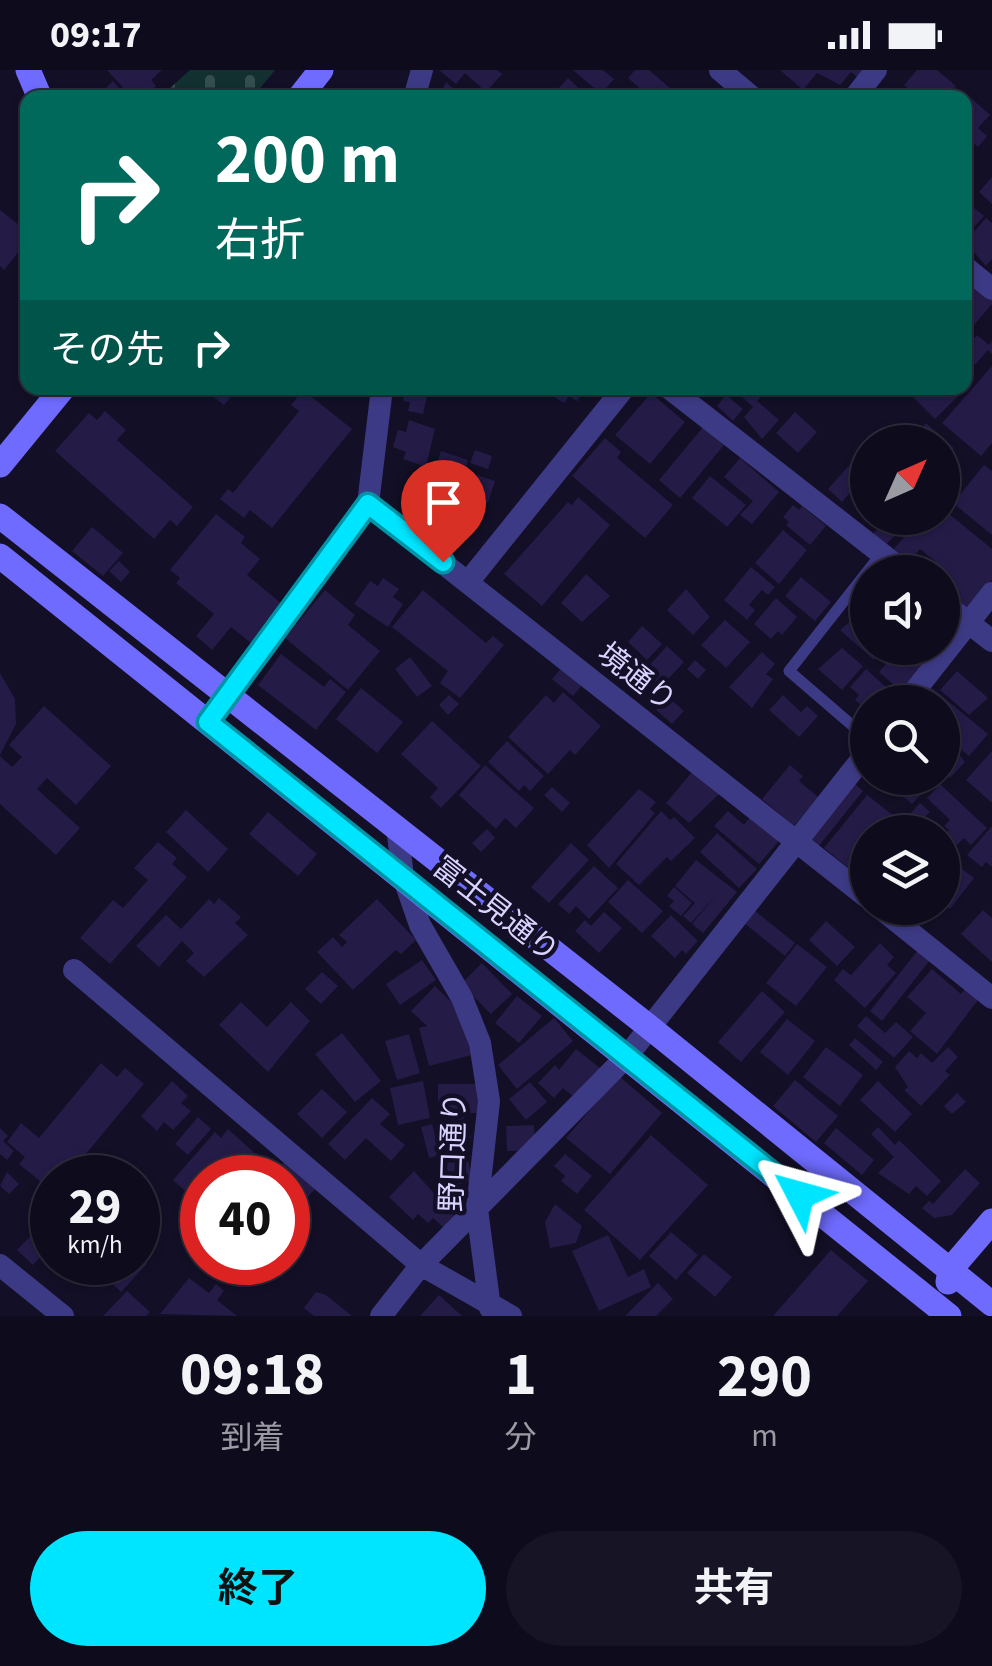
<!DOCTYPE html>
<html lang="ja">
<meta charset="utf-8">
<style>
body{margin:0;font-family:"Source Sans 3","Noto Sans JP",sans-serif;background:#171425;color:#f1f3f6;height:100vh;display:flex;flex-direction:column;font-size:38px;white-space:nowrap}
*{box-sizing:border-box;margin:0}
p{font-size:32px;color:#9b9ba3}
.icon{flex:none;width:55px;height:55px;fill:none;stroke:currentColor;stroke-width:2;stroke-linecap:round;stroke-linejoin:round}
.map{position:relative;height:1246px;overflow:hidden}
.drawer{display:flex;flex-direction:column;background:#0e0b1c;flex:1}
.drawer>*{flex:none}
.hud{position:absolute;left:20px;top:20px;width:952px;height:305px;border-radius:20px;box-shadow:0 2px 8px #0004,0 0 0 2px #2e2b3b;background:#00695c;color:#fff;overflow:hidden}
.needle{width:65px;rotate:45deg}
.controls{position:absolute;left:850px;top:355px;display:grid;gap:20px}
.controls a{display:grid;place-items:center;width:110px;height:110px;border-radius:50%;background:#0e0b1c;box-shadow:0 2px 8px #0004,0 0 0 2px #2e2b3b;font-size:50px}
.speed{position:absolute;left:30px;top:1085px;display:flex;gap:20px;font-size:50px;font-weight:700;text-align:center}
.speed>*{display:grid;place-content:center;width:130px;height:130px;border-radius:50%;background:#0e0b1c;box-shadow:0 2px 8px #0004,0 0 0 2px #2e2b3b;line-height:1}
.speed small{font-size:25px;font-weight:400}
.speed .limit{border:15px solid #d22;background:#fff;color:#111}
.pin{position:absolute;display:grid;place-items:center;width:85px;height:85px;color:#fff;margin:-102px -42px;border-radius:50% 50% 50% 0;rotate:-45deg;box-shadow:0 0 10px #0007}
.pin .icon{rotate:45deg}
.me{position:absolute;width:110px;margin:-55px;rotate:309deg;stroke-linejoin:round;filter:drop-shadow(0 0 8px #0008)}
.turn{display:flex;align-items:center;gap:35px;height:210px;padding:0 30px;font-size:45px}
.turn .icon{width:130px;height:130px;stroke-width:2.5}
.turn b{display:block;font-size:70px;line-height:85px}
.then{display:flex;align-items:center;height:95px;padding:0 30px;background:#0003;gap:20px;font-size:38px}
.eta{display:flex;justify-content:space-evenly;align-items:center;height:170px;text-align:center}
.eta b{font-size:60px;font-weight:700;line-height:70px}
.cta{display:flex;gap:20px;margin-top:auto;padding:20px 30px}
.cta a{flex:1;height:115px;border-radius:60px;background:#00e5ff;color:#111;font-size:40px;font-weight:700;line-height:115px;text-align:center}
.cta a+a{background:#171425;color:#f1f3f6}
.status{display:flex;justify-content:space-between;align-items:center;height:70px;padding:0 50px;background:#0e0b1c;direction:ltr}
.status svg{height:28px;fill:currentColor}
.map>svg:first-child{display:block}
.cemetery{fill:url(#cemetery-stones)}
.building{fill:#241b47}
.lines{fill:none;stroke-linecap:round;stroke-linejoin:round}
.lane{stroke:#3d3a85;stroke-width:11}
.street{stroke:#3d3a85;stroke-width:22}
.secondary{stroke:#6f6bff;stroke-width:25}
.route-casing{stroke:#0095a6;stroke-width:25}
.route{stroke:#00e5ff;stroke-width:18}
.labels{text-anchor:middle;stroke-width:9;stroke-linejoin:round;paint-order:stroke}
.street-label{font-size:30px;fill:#d9d4ff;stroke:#130f26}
</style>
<div class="status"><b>09:17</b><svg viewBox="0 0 49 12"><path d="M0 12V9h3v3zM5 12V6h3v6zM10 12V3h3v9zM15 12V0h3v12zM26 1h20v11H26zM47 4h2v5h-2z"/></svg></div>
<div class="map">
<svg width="992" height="1246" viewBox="0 0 992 1246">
<defs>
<pattern id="cemetery-stones" width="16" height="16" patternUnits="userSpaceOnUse" patternTransform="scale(2.5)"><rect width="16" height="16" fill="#12302f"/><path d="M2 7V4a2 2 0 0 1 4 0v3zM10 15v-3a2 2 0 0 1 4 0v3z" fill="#344d4e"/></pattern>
</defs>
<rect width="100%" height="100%" fill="#130f26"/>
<path class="cemetery" d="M 190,0 L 275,0 L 253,27 L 160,27 Z"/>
<path class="building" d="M 107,0 L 162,0 L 151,10 L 156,16 L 143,28 L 132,28 Z
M 439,0 L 497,0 L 502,4 L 486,22 L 465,3 L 456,14 Z
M 573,0 L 603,0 L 614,9 L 601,24 Z
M 635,0 L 649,0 L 670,18 L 662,28 L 651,28 L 628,8 Z
M 780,0 L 868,0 L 860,9 L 851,2 L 840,15 L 817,3 L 803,20 Z
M 917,0 L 937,0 L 956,16 L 946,28 L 919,28 L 904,15 Z
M 568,8 L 589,28 L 558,28 L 554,23 Z
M 113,11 L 128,28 L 96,28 Z
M 446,12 L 464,28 L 438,28 Z
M 963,21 L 990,45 L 978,58 L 987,66 L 978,77 L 965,66 L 965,28 L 958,28 Z
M 992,107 L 992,134 L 979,122 Z
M 968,133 L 984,146 L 965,167 L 965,136 Z
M 0,140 L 28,162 L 28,170 L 4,200 L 0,196 Z
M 986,148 L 992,153 L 992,189 L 986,196 L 965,172 Z
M 975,214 L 992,229 L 992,234 L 974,255 L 965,247 L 965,225 Z
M 977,265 L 989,275 L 992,271 L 992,284 L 988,280 L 975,295 L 965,286 L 965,279 Z
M 992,296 L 992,373 L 981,386 L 942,353 Z
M 202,318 L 238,318 L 224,335 Z
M 406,318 L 428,321 L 423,344 L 408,341 L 410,332 L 403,331 Z
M 540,318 L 586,318 L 577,331 L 569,326 L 564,333 Z
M 748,318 L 769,318 L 757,331 L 779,350 L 762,369 L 744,347 L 753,337 L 741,326 Z
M 904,318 L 956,318 L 961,323 L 935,349 Z
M 303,320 L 352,359 L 272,458 L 250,440 L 244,448 L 220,429 L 228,419 L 233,423 L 299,341 L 291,335 Z
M 651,323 L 685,352 L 650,394 L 615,365 Z
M 726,325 L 743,339 L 733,351 L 717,336 Z
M 105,341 L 126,360 L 117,370 L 193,437 L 177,456 L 170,450 L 154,469 L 55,381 L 89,343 L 97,350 Z
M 795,342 L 817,362 L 798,383 L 776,363 Z
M 409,350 L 435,359 L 426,397 L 403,389 L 406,382 L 393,377 L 398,360 L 406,362 Z
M 926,353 L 954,378 L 942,391 L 942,372 L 910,372 Z
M 703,357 L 724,375 L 680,428 L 659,410 Z
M 605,368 L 621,382 L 617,388 L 673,435 L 645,468 L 572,406 Z
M 475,380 L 492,386 L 488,399 L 470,393 Z
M 441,381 L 468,390 L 465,401 L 495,411 L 488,433 L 430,414 Z
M 740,388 L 779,422 L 752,454 L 740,445 L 753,431 L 724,407 Z
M 853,391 L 867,403 L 842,432 L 828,419 Z
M 984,395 L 992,401 L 992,465 L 953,433 Z
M 710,406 L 746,435 L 727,457 L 692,428 Z
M 868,413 L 868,440 L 854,428 Z
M 578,427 L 610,455 L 542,536 L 504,504 L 568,432 L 572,435 Z
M 793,435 L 799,440 L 802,436 L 826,456 L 810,475 L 786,455 L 789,452 L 783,447 Z
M 948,443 L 992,479 L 992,510 L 967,539 L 942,519 L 942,502 L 936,502 L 941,496 L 920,479 L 909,492 L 894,479 L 920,448 L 941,451 Z
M 216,444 L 245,467 L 241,473 L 260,489 L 247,505 L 282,534 L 251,573 L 231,557 L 212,580 L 196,566 L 214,544 L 176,513 L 180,508 L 170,500 Z
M 887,448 L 914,448 L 885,475 L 873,464 Z
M 92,457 L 123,483 L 103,506 L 72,481 Z
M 783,460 L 807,480 L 779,514 L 755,493 Z
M 119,491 L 130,502 L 121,512 L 109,501 Z
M 751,497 L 775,517 L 768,525 L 762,520 L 749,535 L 755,540 L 747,550 L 724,530 Z
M 586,504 L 610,526 L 582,552 L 561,533 Z
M 801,507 L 831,532 L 815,551 L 785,526 Z
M 383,508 L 399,519 L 393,527 L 403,534 L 388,557 L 354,534 L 370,511 L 378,516 Z
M 686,519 L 710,547 L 693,565 L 667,540 Z
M 325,520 L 355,545 L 348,555 L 380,581 L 348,620 L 285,568 Z
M 423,520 L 486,573 L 493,566 L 504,575 L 460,628 L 440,613 L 448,601 L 392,557 Z
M 776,528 L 797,547 L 782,565 L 778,561 L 771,569 L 754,554 Z
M 864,539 L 868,578 L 885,578 L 874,590 L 840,560 Z
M 725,550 L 750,572 L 726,598 L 701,575 Z
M 642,556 L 662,574 L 647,590 L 628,572 Z
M 667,576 L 684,592 L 654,624 L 637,609 Z
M 842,578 L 863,596 L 842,620 L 818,599 Z
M 900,578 L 905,583 L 910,578 L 930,595 L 904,624 L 879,602 Z
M 762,582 L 775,594 L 766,604 L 773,609 L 752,638 L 729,617 Z
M 281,584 L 324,617 L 330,609 L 346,622 L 316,660 L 258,615 Z
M 410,587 L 432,616 L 417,627 L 395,599 Z
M 695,590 L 706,600 L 698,609 L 687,599 Z
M 562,597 L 583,614 L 573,626 L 552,609 Z
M 866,599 L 899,629 L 896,632 L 868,632 L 868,641 L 855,630 L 859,625 L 850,617 Z
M 957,601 L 988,628 L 969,645 L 940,620 Z
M 0,603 L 15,629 L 16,654 L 0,685 Z
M 361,618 L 403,652 L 377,683 L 336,649 Z
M 932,618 L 988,664 L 969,686 L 942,664 L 942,632 L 920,632 Z
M 563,622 L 601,656 L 575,685 L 570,680 L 548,704 L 508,667 L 546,625 L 554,633 Z
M 449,625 L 459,634 L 448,645 L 439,635 Z
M 783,625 L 801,642 L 807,636 L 818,646 L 799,667 L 769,640 Z
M 668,627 L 684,641 L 672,654 L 656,640 Z
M 44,636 L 111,696 L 76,735 L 47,708 L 37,719 L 80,758 L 56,785 L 0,734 L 0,686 L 12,697 L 22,687 L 9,675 Z
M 432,651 L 481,696 L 441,738 L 430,727 L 438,718 L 401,684 Z
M 507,671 L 544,706 L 530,721 L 524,715 L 519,721 L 488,692 Z
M 950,672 L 965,692 L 950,708 L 942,700 L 942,673 Z
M 992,681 L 992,733 L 966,710 Z
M 485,695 L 534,738 L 516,758 L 505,748 L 496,759 L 459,725 Z
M 790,695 L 803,706 L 799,711 L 818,727 L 794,756 L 762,729 Z
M 692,702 L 719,724 L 689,753 L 666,733 Z
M 890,708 L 925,708 L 931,713 L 912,734 L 886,711 Z
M 854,713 L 863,721 L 818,777 L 808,768 Z
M 940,714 L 987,758 L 971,775 L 964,768 L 957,775 L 945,763 L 949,760 L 944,756 L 950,750 L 927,728 Z
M 552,717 L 570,733 L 562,742 L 544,725 Z
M 639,719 L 656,732 L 650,739 L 655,743 L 609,798 L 587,775 Z
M 867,725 L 899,750 L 889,762 L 868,762 L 868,780 L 851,800 L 824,778 Z
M 920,733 L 930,742 L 919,752 L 910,744 Z
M 186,740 L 228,779 L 208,802 L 166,762 Z
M 661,741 L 670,750 L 674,747 L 695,768 L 671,791 L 667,787 L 639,815 L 616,794 Z
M 728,741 L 744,755 L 750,747 L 779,771 L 759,794 L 714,756 Z
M 268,742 L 317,784 L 298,806 L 249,764 Z
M 908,749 L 920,760 L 917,762 L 895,762 Z
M 992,756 L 992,797 L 986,792 L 982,797 L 967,785 Z
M 487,759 L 495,768 L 481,782 L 472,773 Z
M 717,763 L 757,799 L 739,818 L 700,782 Z
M 158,772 L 177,788 L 172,794 L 187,807 L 110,894 L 80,868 L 113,830 L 123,838 L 148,810 L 134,798 Z
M 571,773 L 589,790 L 549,833 L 531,817 Z
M 942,784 L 974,808 L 950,839 L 942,833 Z
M 696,790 L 737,822 L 703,863 L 692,854 L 716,825 L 691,853 L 683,846 L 695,833 L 675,816 Z
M 594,796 L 618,818 L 589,849 L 576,836 L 569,844 L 558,834 Z
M 628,810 L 663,841 L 642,863 L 608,832 Z
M 674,817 L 692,833 L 681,846 L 669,836 L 674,831 L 667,826 Z
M 219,828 L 241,847 L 235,853 L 248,865 L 204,907 L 186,891 L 194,883 L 182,871 L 159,897 L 136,876 L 166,845 L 181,859 L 209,829 L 214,834 Z
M 377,829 L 416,870 L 401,884 L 396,880 L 353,920 L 317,882 L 333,867 L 342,877 L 347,872 L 339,865 Z
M 754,840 L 795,873 L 785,886 L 744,853 Z
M 983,840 L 992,848 L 992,892 L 961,864 Z
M 604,842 L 622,858 L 599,883 L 575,861 L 585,850 L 591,856 Z
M 671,845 L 698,871 L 686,884 L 682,880 L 675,888 L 651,866 Z
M 826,851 L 855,877 L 837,896 L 809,870 Z
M 880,873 L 894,887 L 887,895 L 896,903 L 865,938 L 834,910 L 843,899 L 851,905 Z
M 797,874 L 827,897 L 796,936 L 766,913 Z
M 918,880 L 930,890 L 882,951 L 870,941 Z
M 422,890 L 436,910 L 400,935 L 386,914 Z
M 482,893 L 512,924 L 491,944 L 461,914 Z
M 932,899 L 961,924 L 965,919 L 978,930 L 937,984 L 910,961 L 926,943 L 907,927 Z
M 322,902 L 338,916 L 321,934 L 305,919 Z
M 435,916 L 469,949 L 476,984 L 429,996 L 419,958 L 427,956 L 411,941 Z
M 762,921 L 785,942 L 741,992 L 718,972 Z
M 517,926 L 542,946 L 519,973 L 495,953 Z
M 241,932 L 267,957 L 291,932 L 310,951 L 268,1002 L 219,955 Z
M 866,946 L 885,963 L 896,952 L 913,967 L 894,988 L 857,956 Z
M 554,948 L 573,971 L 517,1019 L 498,995 Z
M 787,949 L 815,971 L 788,1005 L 760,982 Z
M 342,963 L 381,1011 L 355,1032 L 315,984 Z
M 409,964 L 420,1003 L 397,1010 L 385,971 Z
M 855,968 L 883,992 L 876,1000 L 849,975 Z
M 826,977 L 863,1005 L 840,1036 L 803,1007 Z
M 948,977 L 958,987 L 945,1001 L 950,1005 L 921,1036 L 904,1020 L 908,1017 L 895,997 L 909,981 L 917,988 L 921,983 L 932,993 Z
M 576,979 L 605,1002 L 580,1032 L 563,1018 L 554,1028 L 538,1013 L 555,995 L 559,1000 Z
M 101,993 L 117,1007 L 125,998 L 144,1014 L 75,1097 L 81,1102 L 76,1108 L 52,1108 L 52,1121 L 19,1094 L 25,1087 L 7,1072 L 21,1053 L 39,1068 Z
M 619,1006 L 662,1043 L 610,1104 L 566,1068 Z
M 795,1010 L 838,1046 L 816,1072 L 773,1036 Z
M 172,1011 L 188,1026 L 181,1033 L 191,1041 L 173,1060 L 164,1052 L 157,1061 L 141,1046 Z
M 423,1011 L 430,1048 L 398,1055 L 390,1018 Z
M 878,1011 L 912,1044 L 895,1062 L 860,1030 Z
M 530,1012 L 547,1032 L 526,1050 L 509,1029 Z
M 438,1014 L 479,1014 L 479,1043 L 438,1044 Z
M 322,1019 L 347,1042 L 322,1068 L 297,1044 Z
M 957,1023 L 966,1032 L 952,1044 L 944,1036 Z
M 372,1028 L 390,1044 L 380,1054 L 405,1075 L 391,1091 L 366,1068 L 345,1090 L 328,1074 Z
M 198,1047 L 211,1059 L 188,1085 L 175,1074 Z
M 464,1047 L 471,1068 L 445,1076 L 438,1055 Z
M 432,1054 L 440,1085 L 429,1088 L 421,1057 Z
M 534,1055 L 535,1080 L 507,1081 L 506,1056 Z
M 878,1057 L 895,1075 L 899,1070 L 941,1111 L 927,1126 L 916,1116 L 909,1124 L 878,1103 L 894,1087 L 871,1064 Z
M 0,1058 L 8,1066 L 3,1071 L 14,1081 L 7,1090 L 0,1084 Z
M 836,1058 L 874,1090 L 862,1105 L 824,1073 Z
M 228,1059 L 268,1095 L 258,1108 L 238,1108 L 223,1095 L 216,1103 L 221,1108 L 202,1108 L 202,1136 L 173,1110 L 215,1062 L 221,1068 Z
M 651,1065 L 708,1115 L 640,1190 L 584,1140 Z
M 565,1084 L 592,1106 L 577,1124 L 561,1111 L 565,1106 L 554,1096 Z
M 467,1085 L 472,1111 L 451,1116 L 445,1090 Z
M 284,1092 L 315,1119 L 291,1146 L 295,1149 L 288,1158 L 288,1108 L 270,1108 Z
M 965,1099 L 980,1113 L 952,1145 L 934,1148 L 922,1138 L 929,1131 L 933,1134 Z
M 414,1101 L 456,1148 L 445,1159 L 433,1148 L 428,1153 L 418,1144 L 413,1150 L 389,1127 Z
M 7,1102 L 19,1114 L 9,1124 L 0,1116 Z
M 555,1134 L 582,1156 L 576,1173 L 550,1178 L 545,1152 Z
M 35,1161 L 51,1176 L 33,1195 L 17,1180 Z
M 671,1162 L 698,1185 L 676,1210 L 649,1186 Z
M 608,1165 L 628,1207 L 644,1199 L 651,1217 L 599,1241 L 572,1181 Z
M 831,1180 L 868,1211 L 837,1246 L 773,1246 Z
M 704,1184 L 732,1207 L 715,1227 L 687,1203 Z
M 138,1186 L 147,1194 L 121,1222 L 105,1207 L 118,1192 L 138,1192 Z
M 189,1208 L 209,1223 L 216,1214 L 224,1221 L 217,1230 L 237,1246 L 160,1244 Z
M 658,1213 L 673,1229 L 656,1246 L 625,1246 Z
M 127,1221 L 150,1242 L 146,1246 L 103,1246 Z
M 316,1222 L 326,1225 L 352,1246 L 314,1246 L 304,1238 Z
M 439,1225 L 462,1246 L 420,1246 Z"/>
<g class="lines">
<path class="lane" d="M 868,669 L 789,601 L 881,484"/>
<path class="street" d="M 720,0 L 753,28
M 414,28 L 422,0
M 854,28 L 876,0
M 965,197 L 992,219
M 669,318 L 905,502
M 368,434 L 868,828
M 468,512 L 624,318
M 942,532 L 992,571
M 906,632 L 992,523
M 209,652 L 368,434 L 382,318
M 397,757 L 403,806 L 420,855 L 462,928 L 480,973 L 489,1031 L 477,1139 L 490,1238
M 880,838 L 992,928
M 74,900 L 421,1195 L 511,1246
M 0,1195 L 63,1246
M 381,1246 L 421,1195 L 628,985 L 868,681"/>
<path class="secondary" d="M 28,0 L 40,28
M 299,28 L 321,0
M 0,395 L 63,318
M 0,446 L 648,956 L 992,1234
M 0,486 L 949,1246
M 948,1212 L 950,1200 L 992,1151"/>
</g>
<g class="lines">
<defs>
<path id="route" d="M 443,492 L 368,434 L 208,652 L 800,1125"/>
</defs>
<use href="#route" class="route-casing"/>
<use href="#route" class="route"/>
</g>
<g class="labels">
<g class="street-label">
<text transform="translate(637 607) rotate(38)" y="10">境通り</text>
<text transform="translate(496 839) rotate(38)" y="10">富士見通り</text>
<text transform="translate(453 1082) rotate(-88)" y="10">野口通り</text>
</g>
</g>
</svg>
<div class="controls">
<a><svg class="needle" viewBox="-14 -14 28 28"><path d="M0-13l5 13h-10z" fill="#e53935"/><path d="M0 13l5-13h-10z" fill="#9b9ba3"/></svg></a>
<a><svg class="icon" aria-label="sound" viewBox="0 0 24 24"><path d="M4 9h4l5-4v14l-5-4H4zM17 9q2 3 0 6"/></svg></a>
<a><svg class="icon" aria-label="search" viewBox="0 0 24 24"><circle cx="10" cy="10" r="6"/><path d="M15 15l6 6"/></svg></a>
<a><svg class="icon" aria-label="layers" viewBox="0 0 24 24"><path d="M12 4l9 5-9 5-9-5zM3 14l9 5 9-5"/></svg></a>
</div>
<div class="speed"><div>29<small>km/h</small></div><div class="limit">40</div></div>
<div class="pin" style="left:443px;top:492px;background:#d93025"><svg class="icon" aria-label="arrive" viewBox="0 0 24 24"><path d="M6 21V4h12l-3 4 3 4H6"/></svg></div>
<svg class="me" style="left:800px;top:1125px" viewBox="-20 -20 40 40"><path d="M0-17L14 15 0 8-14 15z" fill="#00e5ff" stroke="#fff" stroke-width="4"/></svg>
<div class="hud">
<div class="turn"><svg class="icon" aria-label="right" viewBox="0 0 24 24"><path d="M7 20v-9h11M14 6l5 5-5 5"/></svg><div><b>200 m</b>右折</div></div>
<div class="then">その先<svg class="icon" aria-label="right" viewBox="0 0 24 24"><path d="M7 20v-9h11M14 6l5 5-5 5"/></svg></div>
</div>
</div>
<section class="drawer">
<div class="eta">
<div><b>09:18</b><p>到着</p></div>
<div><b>1</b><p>分</p></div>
<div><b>290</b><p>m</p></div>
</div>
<div class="cta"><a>終了</a><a>共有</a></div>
</section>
